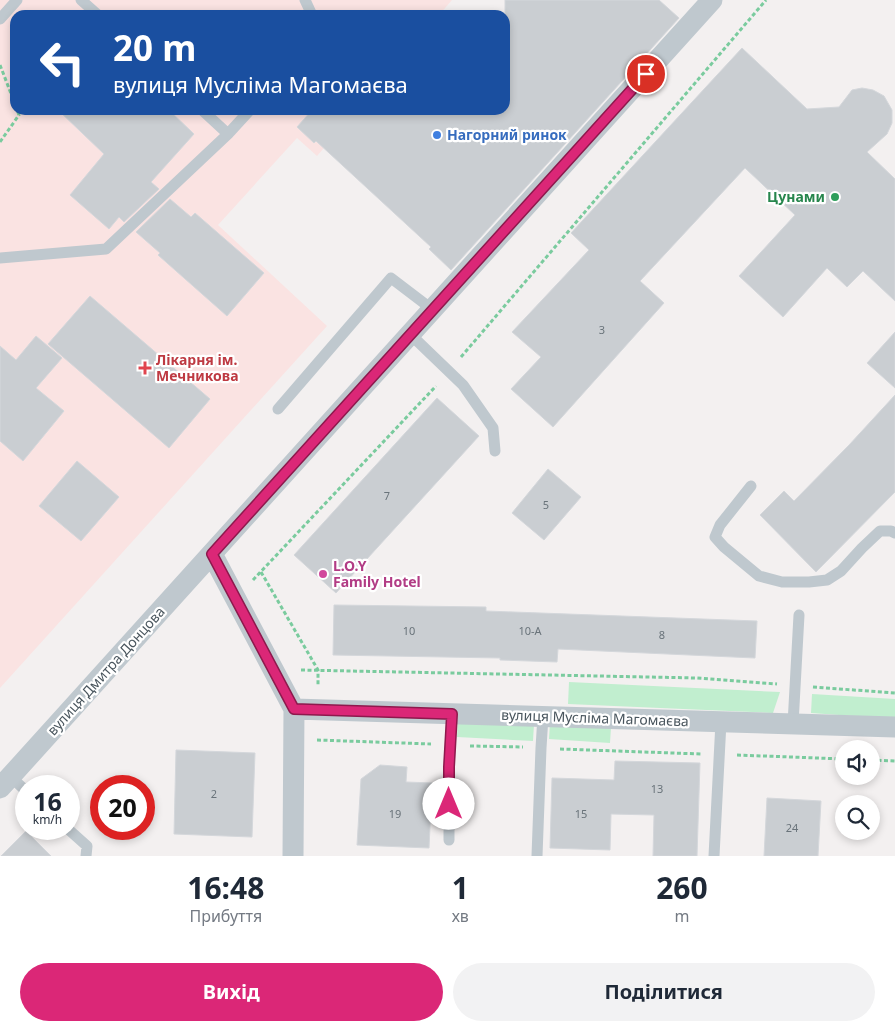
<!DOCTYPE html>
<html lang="uk">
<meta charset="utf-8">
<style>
body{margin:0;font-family:"Noto Sans",sans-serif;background:#f2f2f3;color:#1f2937;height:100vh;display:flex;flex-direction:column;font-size:19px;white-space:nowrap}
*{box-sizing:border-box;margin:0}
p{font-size:16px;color:#747a83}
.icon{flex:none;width:28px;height:28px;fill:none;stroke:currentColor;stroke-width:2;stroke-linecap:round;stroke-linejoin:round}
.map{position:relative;height:856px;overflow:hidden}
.panel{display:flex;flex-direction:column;background:#fff;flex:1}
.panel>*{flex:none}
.banner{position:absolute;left:10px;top:10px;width:500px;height:105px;border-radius:15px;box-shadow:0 2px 8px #0003;background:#1a4fa0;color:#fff;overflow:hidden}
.fabs{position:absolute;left:835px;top:740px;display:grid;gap:10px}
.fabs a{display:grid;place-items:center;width:45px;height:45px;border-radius:50%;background:#fff;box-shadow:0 2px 8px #0003;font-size:25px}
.speed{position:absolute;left:15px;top:775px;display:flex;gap:10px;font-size:25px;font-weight:700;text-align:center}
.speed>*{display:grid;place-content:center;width:65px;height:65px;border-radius:50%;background:#fff;box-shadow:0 2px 8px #0003;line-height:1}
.speed small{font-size:12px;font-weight:400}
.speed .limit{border:8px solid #d22;background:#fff;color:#111}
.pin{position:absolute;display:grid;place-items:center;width:42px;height:42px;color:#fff;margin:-21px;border:2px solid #fff;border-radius:50%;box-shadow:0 1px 5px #0007}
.me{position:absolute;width:55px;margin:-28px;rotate:0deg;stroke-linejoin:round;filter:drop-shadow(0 0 4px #0008)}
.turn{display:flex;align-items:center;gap:18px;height:105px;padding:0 20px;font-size:22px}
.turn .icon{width:65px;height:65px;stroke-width:2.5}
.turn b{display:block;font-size:35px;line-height:42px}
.eta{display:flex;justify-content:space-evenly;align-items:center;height:85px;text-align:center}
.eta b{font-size:30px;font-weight:700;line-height:35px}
.button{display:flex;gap:10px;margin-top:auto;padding:10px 20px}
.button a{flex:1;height:58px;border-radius:30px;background:#db2777;color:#fff;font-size:20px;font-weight:700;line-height:58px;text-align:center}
.button a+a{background:#f2f2f3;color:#1f2937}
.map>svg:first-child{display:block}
.medical{fill:#fae3e2}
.green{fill:#c1eecf}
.building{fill:#caced2;stroke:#d4d7db}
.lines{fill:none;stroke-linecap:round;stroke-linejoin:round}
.path{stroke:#7acb9e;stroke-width:3;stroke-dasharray:4 2.5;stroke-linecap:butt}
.service{stroke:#bfc8ce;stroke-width:11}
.minor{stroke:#bfc8ce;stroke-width:21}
.route-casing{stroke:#8e194d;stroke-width:12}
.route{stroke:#db2777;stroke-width:9}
.shop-dot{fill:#3f7fe0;stroke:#fff;stroke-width:2}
.leisure-dot{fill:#2e9e5b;stroke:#fff;stroke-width:2}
.health-dot{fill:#e0444e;stroke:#fff;stroke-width:2}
.hotel-dot{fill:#d1479c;stroke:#fff;stroke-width:2}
.labels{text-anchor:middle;stroke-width:4.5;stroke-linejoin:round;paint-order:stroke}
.number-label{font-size:11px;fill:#69737a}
.shop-label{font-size:14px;font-weight:bold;fill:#366cbe;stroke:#fff;text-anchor:start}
.leisure-label{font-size:14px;font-weight:bold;fill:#27864d;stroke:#fff;text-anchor:end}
.health-label{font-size:14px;font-weight:bold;fill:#be3a42;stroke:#fff;text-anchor:start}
.hotel-label{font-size:14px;font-weight:bold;fill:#b23c85;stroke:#fff;text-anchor:start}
.street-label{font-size:14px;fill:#49555d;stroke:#fff}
</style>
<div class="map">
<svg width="895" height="856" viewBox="0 0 895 856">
<rect width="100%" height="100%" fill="#f3f0f0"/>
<path class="medical" d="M 0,0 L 452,0 L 439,15 L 15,15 L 15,110 L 357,110 L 317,156 L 297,138 L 218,225 L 327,326 L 0,688 Z"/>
<path class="green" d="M 569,682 L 780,692 L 773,713 L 568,704 Z
M 812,694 L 895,699 L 895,719 L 811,713 Z
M 458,720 L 534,724 L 533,741 L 457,737 Z
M 550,723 L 611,727 L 610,743 L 549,739 Z"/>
<path class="building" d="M 505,0 L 659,0 L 679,18 L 451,270 L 429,249 L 431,247 L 316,141 L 314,143 L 297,127 L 312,110 L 505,110 Z
M 742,48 L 807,109 L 839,107 L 852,90 L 862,88 L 873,90 L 884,96 L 892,110 L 892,123 L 887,134 L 867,152 L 895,179 L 895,301 L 863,271 L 847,287 L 827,268 L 783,317 L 739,276 L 795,215 L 745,168 L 640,281 L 664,303 L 553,427 L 511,389 L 541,357 L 512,332 L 589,250 L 571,233 Z
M 58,110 L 169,110 L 194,134 L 151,182 L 159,189 L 124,222 L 119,217 L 109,229 L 70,195 L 104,154 Z
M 170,199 L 191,217 L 195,213 L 264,273 L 227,316 L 158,255 L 160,253 L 136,232 Z
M 90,296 L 210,399 L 169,448 L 48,344 Z
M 895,332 L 895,388 L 867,363 Z
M 36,336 L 62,358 L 36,388 L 64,411 L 23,461 L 0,441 L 0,346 L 16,360 Z
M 895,395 L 895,492 L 816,572 L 760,515 L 784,491 L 794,501 L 849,445 Z
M 437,398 L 479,436 L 336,593 L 294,555 Z
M 77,461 L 119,497 L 81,541 L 39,506 Z
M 548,469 L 581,497 L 544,540 L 512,513 Z
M 334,605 L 486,607 L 486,611 L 757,621 L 755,658 L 558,649 L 557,662 L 500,660 L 500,658 L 333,655 Z
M 176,750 L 255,753 L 252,837 L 174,834 Z
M 615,761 L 700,763 L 697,856 L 653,856 L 654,815 L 611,814 L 610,850 L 550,848 L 552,778 L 614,780 Z
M 380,765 L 407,767 L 406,782 L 432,783 L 429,848 L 357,845 L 361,779 Z
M 767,798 L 821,801 L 818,856 L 764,856 Z
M 26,831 L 51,856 L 1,856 Z"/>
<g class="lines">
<path class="path" d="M 0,65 L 15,104
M 0,142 L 19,115 L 17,110
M 461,357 L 766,0
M 261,572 L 318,670 L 318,686
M 253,580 L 436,386
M 301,670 L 697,678 L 777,684
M 813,687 L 895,693
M 317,740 L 431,744
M 470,746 L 523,747
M 560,749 L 701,754
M 737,755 L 844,759
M 871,760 L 895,761"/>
<path class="service" d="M 81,0 L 98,15
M 305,0 L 312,15
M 0,19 L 17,0
M 202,110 L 228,134
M 0,258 L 106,249 L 228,134 L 250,110
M 410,334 L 463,385 L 493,428 L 495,451
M 278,409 L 391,278 L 433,310
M 751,486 L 720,525 L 715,537 L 724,547 L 759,576 L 782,582 L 809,582 L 827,580 L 841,571 L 862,548 L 880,531 L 891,531 L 895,533
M 793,724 L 799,615
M 11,777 L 26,791
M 68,829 L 87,846 L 86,856
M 449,840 L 449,767 L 452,714
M 537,856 L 541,748 L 543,716
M 714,856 L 721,722"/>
<path class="minor" d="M 212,554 L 294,709 L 293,856
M 294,709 L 895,727
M 0,788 L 712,0"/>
</g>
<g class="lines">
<defs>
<path id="route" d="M 449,804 L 449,767 L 452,714 L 294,709 L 212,554 L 646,74"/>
</defs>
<use href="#route" class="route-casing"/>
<use href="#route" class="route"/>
</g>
<circle class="shop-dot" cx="437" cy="135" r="5"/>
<circle class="leisure-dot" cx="835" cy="197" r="5"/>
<path class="health-dot" d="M142.5 360.5h5v5h5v5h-5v5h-5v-5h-5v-5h5z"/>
<circle class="hotel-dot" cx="323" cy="574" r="5"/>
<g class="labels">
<g class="number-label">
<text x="602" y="334">3</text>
<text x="387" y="500">7</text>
<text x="546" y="509">5</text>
<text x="409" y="635">10</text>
<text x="530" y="635">10-А</text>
<text x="662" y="639">8</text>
<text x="657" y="793">13</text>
<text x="214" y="798">2</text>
<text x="395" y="818">19</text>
<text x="581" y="818">15</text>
<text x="792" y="832">24</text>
</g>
<g class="shop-label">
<text x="447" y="140">Нагорний ринок</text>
</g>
<g class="leisure-label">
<text x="825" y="202">Цунами</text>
</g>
<g class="health-label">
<text x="156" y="365">Лікарня ім.<tspan x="156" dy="16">Мечникова</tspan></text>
</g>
<g class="hotel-label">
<text x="333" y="571">L.O.Y<tspan x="333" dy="16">Family Hotel</tspan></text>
</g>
<g class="street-label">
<text transform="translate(106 671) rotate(-48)" y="5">вулиця Дмитра Донцова</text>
<text transform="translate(595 718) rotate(2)" y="5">вулиця Мусліма Магомаєва</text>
</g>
</g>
</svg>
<div class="fabs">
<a><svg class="icon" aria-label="sound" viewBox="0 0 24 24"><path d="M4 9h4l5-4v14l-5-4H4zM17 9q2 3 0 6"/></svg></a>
<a><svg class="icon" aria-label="search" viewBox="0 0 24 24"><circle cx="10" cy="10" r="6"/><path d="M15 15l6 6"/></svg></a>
</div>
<div class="speed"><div>16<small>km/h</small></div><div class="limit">20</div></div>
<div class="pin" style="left:646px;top:74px;background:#d93025"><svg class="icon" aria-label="arrive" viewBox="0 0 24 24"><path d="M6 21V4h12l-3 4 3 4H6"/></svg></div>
<svg class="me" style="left:449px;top:804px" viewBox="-20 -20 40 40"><circle r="19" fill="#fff"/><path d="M0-13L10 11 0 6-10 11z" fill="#db2777"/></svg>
<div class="banner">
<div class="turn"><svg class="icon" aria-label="left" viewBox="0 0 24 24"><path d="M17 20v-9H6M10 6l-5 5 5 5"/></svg><div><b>20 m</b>вулиця Мусліма Магомаєва</div></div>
</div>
</div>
<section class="panel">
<div class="eta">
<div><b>16:48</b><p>Прибуття</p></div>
<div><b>1</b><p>хв</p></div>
<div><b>260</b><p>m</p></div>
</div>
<div class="button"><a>Вихід</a><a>Поділитися</a></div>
</section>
